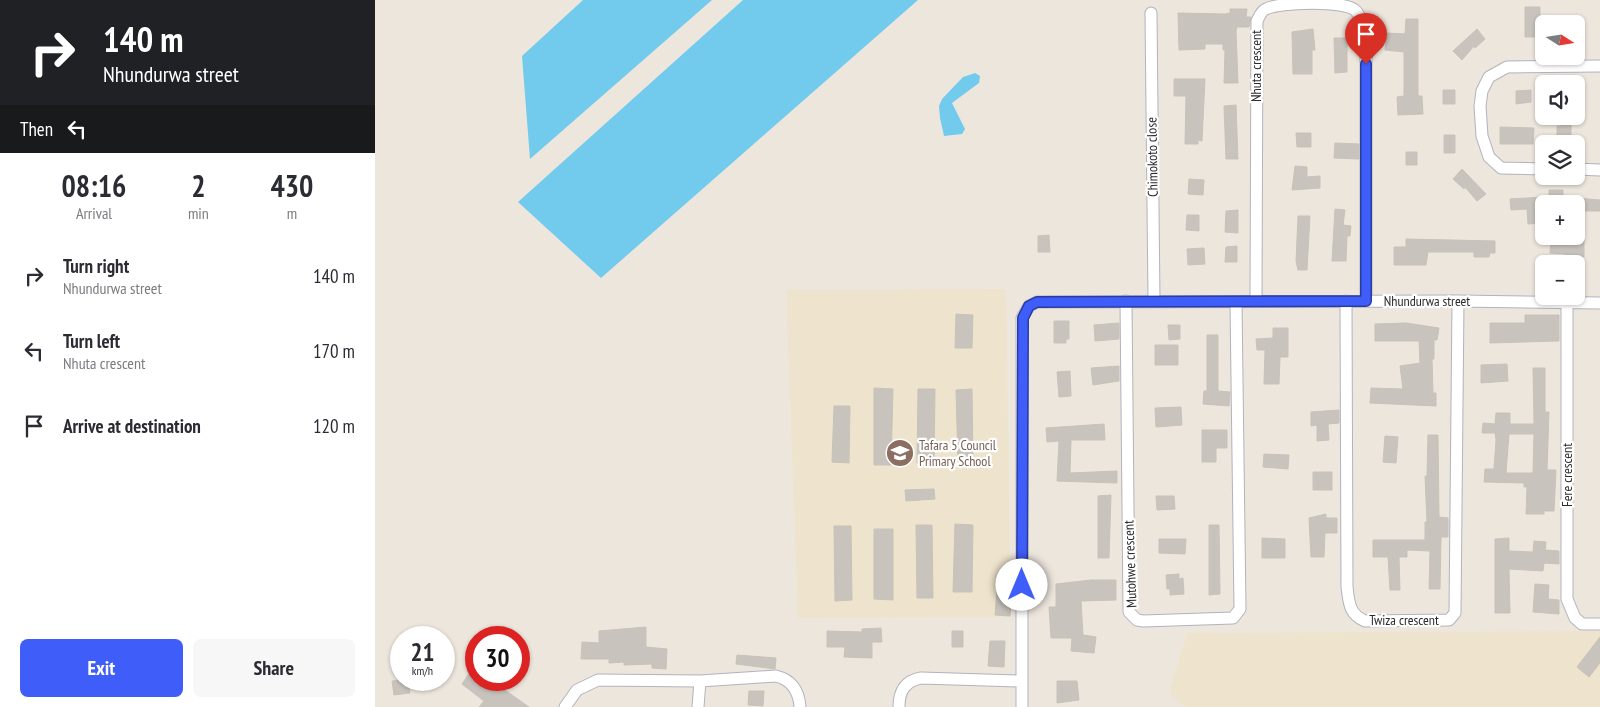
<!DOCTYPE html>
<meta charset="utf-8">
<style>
body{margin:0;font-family:"PT Sans Narrow",sans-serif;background:#f7f7f7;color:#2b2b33;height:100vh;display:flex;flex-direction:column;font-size:19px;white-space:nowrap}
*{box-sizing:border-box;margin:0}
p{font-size:16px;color:#7c7c81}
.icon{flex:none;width:28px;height:28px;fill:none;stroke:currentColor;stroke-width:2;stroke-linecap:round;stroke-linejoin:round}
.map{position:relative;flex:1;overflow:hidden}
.details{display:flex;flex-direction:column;background:#fff;width:375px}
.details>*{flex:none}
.top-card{background:#202124;color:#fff;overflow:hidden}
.needle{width:32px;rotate:102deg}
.fabs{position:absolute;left:1160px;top:15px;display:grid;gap:10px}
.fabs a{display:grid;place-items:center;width:50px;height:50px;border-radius:8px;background:#fff;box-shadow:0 1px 4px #0004;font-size:25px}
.speed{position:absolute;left:15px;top:626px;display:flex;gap:10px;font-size:25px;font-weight:700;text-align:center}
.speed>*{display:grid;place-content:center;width:65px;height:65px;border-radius:50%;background:#fff;box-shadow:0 1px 4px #0004;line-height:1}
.speed small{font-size:12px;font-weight:400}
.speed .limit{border:8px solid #d22;background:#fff;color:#111}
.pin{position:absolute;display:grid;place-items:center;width:42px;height:42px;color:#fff;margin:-51px -21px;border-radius:50% 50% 50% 0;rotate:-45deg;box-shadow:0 0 5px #0007}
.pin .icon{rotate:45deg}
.me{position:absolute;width:55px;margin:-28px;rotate:0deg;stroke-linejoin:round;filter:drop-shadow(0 0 4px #0008)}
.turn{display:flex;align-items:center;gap:18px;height:105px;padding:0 20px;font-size:22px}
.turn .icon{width:65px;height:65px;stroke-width:2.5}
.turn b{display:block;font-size:35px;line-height:42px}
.then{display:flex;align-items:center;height:48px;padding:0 20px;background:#0003;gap:10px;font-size:19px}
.eta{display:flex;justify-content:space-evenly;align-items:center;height:85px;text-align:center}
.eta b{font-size:30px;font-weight:800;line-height:35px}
.action{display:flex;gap:10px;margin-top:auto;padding:10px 20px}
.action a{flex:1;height:58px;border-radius:8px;background:#3f5df8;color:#fff;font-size:20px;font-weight:800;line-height:58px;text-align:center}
.action a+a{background:#f7f7f7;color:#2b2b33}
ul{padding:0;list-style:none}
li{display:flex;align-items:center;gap:15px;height:75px;padding:0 20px}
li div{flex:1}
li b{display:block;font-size:19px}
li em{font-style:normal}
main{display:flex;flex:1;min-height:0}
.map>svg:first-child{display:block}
.education{fill:#eee4cd}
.water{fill:#72caed}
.building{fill:#c8c3bd;stroke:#c8c2b7;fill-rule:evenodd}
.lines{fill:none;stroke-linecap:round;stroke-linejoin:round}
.street-casing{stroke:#b1b3be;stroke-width:13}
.street{stroke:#fff;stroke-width:11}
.route-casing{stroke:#293ca1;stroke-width:12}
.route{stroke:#3f5df8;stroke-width:9}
.labels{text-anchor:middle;stroke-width:4.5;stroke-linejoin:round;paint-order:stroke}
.street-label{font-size:14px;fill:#2b2b2b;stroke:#fff}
.education-label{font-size:14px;fill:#785e54;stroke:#fff;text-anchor:start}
</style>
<main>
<section class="details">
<div class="top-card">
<div class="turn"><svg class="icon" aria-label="right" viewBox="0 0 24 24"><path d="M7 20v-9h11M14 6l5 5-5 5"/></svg><div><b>140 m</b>Nhundurwa street</div></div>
<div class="then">Then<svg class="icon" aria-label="left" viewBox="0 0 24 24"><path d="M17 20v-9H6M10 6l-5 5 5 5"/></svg></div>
</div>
<div class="eta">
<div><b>08:16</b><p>Arrival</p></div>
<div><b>2</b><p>min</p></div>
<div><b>430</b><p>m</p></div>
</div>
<ul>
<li><svg class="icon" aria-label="right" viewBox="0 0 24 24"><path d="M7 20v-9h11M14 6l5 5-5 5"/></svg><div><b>Turn right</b><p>Nhundurwa street</p></div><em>140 m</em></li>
<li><svg class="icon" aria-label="left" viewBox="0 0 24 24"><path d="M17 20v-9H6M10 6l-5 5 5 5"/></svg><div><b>Turn left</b><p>Nhuta crescent</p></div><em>170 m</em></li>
<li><svg class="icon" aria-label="arrive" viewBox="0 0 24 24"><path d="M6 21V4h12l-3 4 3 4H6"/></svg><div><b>Arrive at destination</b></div><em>120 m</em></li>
</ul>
<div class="action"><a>Exit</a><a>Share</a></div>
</section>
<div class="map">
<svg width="1225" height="707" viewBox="0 0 1225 707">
<rect width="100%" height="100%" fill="#ede6dd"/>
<path class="education" d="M 631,289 L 636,617 L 423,618 L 411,290 Z
M 1225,631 L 1225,707 L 810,707 L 794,693 L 812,633 Z"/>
<path class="water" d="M 208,0 L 337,0 L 155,159 L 147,56 Z
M 368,0 L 543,0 L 226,278 L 143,202 Z
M 600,73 L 605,76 L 604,83 L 577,103 L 590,129 L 587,134 L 569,136 L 565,118 L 564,106 L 567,99 L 588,77 Z"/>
<path class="building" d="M 1150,7 L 1165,7 L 1165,37 L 1150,37 Z
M 855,9 L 872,9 L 871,17 L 876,17 L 874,27 L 862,27 L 861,31 L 863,83 L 849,83 L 850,50 L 848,50 L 848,44 L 830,44 L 830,49 L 804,50 L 803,13 L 850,14 L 855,13 Z
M 1031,19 L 1043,19 L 1043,96 L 1047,96 L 1048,114 L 1023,115 L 1022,97 L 1029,96 L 1029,52 L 1010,50 L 1012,33 L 1030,34 Z
M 938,29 L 940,50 L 937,50 L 937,74 L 918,74 L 917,32 Z
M 1102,29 L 1110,39 L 1100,48 L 1099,46 L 1087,60 L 1078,51 Z
M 959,38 L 972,38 L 972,72 L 960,73 Z
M 799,79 L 830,79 L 827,141 L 823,140 L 823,144 L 810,144 L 811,96 L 799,96 Z
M 1068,90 L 1080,90 L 1080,104 L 1068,104 Z
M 1156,90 L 1156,102 L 1141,104 L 1141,91 Z
M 861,105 L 863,159 L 851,159 L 849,106 Z
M 1186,122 L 1196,122 L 1196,136 L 1182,136 L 1182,126 L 1186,126 Z
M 1125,127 L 1159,128 L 1158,144 L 1125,144 Z
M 921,133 L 936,133 L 936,147 L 922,147 Z
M 1069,135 L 1080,135 L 1080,153 L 1069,153 Z
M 960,143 L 984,144 L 984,159 L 959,158 Z
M 1031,152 L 1042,152 L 1042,165 L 1031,165 Z
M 920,166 L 932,167 L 932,177 L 945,176 L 945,188 L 917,190 Z
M 1087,169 L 1111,194 L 1102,201 L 1090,187 L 1089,189 L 1078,179 Z
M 814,179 L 829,180 L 828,195 L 813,194 Z
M 1174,190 L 1188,190 L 1188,204 L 1174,204 Z
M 1167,197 L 1168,223 L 1153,224 L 1152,209 L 1136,210 L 1135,199 Z
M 1201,198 L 1225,200 L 1225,211 L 1201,211 Z
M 960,209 L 970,210 L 968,225 L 976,226 L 975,236 L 972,236 L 971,261 L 957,261 Z
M 863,210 L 863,233 L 850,232 L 851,211 Z
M 812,215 L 824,215 L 824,231 L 811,230 Z
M 923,216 L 935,216 L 932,270 L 923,270 L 921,261 Z
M 674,235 L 675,252 L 663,252 L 663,236 Z
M 1176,238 L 1209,239 L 1209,257 L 1190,257 L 1190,254 L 1175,253 Z
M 1031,239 L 1120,241 L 1120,253 L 1115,253 L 1114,257 L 1099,257 L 1099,252 L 1053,252 L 1051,265 L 1019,265 L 1019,247 L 1031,247 Z
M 862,246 L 862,262 L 850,262 L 851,247 Z
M 829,248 L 830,264 L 813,265 L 812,249 Z
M 581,314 L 598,315 L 597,348 L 580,348 Z
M 1150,315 L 1184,315 L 1184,341 L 1115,343 L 1115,323 L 1150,323 Z
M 679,321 L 694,321 L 694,339 L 691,339 L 691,343 L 679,343 Z
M 744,323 L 744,339 L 720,341 L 719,325 Z
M 1031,323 L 1064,328 L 1062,340 L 1059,340 L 1059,359 L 1057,359 L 1058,393 L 1061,393 L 1061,406 L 995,403 L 996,388 L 1028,389 L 1025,366 L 1045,363 L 1044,341 L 1000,341 L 1000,324 Z
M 793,325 L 805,325 L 805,339 L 794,340 Z
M 898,328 L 913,328 L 913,357 L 905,357 L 904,384 L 889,384 L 890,350 L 882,350 L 881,339 L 898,338 Z
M 832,335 L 843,335 L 843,391 L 855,392 L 854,406 L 828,404 L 829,391 L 832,391 Z
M 780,345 L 803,345 L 803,365 L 780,365 Z
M 1132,364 L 1133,381 L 1106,383 L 1106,365 Z
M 744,366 L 744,381 L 718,385 L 716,368 Z
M 1158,368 L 1170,368 L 1170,412 L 1174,412 L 1172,470 L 1181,470 L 1179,511 L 1169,511 L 1169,514 L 1151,514 L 1152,487 L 1149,487 L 1149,483 L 1109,482 L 1110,469 L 1119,469 L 1121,440 L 1120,433 L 1107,433 L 1108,423 L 1120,424 L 1121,413 L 1135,413 L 1135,424 L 1159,424 ZM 1134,434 L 1159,434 L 1158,473 L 1131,473 Z
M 695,371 L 696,396 L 684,397 L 682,372 Z
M 499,388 L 518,389 L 516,465 L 499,465 Z
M 543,389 L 560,389 L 559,463 L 542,463 Z
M 597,389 L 598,462 L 583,462 L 581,390 Z
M 459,406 L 475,406 L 474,463 L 457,462 Z
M 806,407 L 807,425 L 781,427 L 780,408 Z
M 964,410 L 964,423 L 953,424 L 954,440 L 942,441 L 942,425 L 936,426 L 936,412 Z
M 729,424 L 730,440 L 696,440 L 695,473 L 742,471 L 742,483 L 682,481 L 684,441 L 672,442 L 671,428 Z
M 827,430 L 852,430 L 852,448 L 841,448 L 841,462 L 827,462 Z
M 1053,435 L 1063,435 L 1064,517 L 1073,518 L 1073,537 L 1066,537 L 1065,589 L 1054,589 L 1055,551 L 1032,550 L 1032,557 L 1024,557 L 1025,590 L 1015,590 L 1013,557 L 998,557 L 998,540 L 1050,540 L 1050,522 L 1052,522 L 1050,476 L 1052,476 Z
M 1010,436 L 1023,437 L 1021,463 L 1008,462 Z
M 889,454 L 914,455 L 913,469 L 888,467 Z
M 938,472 L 957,472 L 957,490 L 938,490 Z
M 559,489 L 560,499 L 531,501 L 530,490 Z
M 736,495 L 734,558 L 723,558 L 723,496 Z
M 781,496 L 799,496 L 800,509 L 782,510 Z
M 951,514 L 951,518 L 962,518 L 962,533 L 950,533 L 949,557 L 936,557 L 934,518 Z
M 580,524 L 598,525 L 597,592 L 578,592 Z
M 541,525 L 557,525 L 558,598 L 542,598 Z
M 834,525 L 844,525 L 845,594 L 834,595 Z
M 459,526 L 476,526 L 477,600 L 460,601 Z
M 499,529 L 518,529 L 518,600 L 499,599 Z
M 887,538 L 910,539 L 910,558 L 887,558 Z
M 1134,538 L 1134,551 L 1158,552 L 1159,541 L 1171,542 L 1170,550 L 1184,551 L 1184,564 L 1169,563 L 1168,571 L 1134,569 L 1135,613 L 1120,613 L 1120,539 Z
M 784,539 L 811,539 L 810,554 L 784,553 Z
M 804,574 L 804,579 L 808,578 L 809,594 L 795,595 L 795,589 L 792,589 L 791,575 Z
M 716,580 L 741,580 L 741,600 L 706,601 L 708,635 L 721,637 L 719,653 L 696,651 L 697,638 L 676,638 L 674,607 L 681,607 L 681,584 Z
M 1160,584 L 1174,585 L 1173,599 L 1184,600 L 1184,614 L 1158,612 Z
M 622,590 L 637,591 L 635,616 L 620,615 Z
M 271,627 L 271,647 L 292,649 L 291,669 L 277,668 L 277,664 L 249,665 L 249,662 L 234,663 L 234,659 L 206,659 L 207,642 L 224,643 L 224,631 Z
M 506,628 L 507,642 L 497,642 L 497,658 L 469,657 L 470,647 L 452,647 L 452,631 L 487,632 L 487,629 Z
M 577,631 L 588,631 L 588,647 L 577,647 Z
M 1225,637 L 1225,663 L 1214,677 L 1202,667 Z
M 615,641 L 630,641 L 629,667 L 613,666 Z
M 362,655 L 401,658 L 400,669 L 361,664 Z
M 101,663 L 101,680 L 116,689 L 120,683 L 154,707 L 104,707 L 109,701 L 87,684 Z
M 33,680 L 35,693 L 19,695 L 17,681 Z
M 682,681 L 702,681 L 704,700 L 682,703 Z
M 374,691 L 389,691 L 388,706 L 373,705 Z"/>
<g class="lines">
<defs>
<path id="street" d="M 776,13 L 779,300
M 1169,169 L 1126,168 L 1114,157 L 1107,136 L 1105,106 L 1107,91 L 1114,77 L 1132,67 L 1225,66
M 1201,169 L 1225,170
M 751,301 L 754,612 L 762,620 L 768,621 L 858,618 L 865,609 L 861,302
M 971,301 L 972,587 C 974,603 974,614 990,621 L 1074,620 L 1080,613 L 1083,301
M 881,302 L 882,21 C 884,17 886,11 891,9 C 904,2 971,0 981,11 C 988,19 989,34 991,44 L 991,301
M 1192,302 L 1192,599 L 1200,618 L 1207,624 L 1225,624
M 190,707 L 202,690 L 223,680 L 325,681 L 401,676 C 417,680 424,691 425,707
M 323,707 L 325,681
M 524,707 C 524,691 530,681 546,678 L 646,681
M 647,707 L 647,318 L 654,306 L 662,302 L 1083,301 L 1225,303"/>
</defs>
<use href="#street" class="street-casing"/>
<use href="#street" class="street"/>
</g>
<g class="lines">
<defs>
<path id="route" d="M 647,585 L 648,318 L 654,306 L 662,302 L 991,301 L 991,64"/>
</defs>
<use href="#route" class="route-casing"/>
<use href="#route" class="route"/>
</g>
<defs>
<symbol id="school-disc" viewBox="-11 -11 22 22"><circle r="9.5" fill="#8d6e63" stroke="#fff"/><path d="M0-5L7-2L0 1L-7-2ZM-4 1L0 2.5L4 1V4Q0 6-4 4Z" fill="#fff"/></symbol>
</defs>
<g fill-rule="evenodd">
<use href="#school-disc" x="509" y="437" width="32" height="32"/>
</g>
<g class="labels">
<g class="street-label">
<text transform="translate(881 66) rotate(-90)" y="5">Nhuta crescent</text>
<text transform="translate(777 157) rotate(-91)" y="5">Chimokoto close</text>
<text x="1052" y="306">Nhundurwa street</text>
<text transform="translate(1192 475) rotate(-90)" y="5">Fere crescent</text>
<text transform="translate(755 564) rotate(-92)" y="5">Mutohwe crescent</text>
<text x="1029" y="625">Twiza crescent</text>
</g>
<g class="education-label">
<text x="544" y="450">Tafara 5 Council<tspan x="544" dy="16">Primary School</tspan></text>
</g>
</g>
</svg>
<div class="fabs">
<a><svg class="needle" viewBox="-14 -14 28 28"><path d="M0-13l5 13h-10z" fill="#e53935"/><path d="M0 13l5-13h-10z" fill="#7c7c81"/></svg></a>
<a><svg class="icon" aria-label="sound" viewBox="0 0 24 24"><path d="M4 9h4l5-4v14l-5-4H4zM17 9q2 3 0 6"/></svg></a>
<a><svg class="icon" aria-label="layers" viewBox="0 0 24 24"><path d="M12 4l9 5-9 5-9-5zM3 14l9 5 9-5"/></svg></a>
<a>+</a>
<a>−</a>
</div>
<div class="speed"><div>21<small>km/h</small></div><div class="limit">30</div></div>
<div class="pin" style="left:991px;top:64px;background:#d93025"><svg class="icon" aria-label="arrive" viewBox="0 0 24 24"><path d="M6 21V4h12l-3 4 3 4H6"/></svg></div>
<svg class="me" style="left:647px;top:585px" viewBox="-20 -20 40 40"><circle r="19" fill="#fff"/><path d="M0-13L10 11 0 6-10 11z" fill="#3f5df8"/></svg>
</div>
</main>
